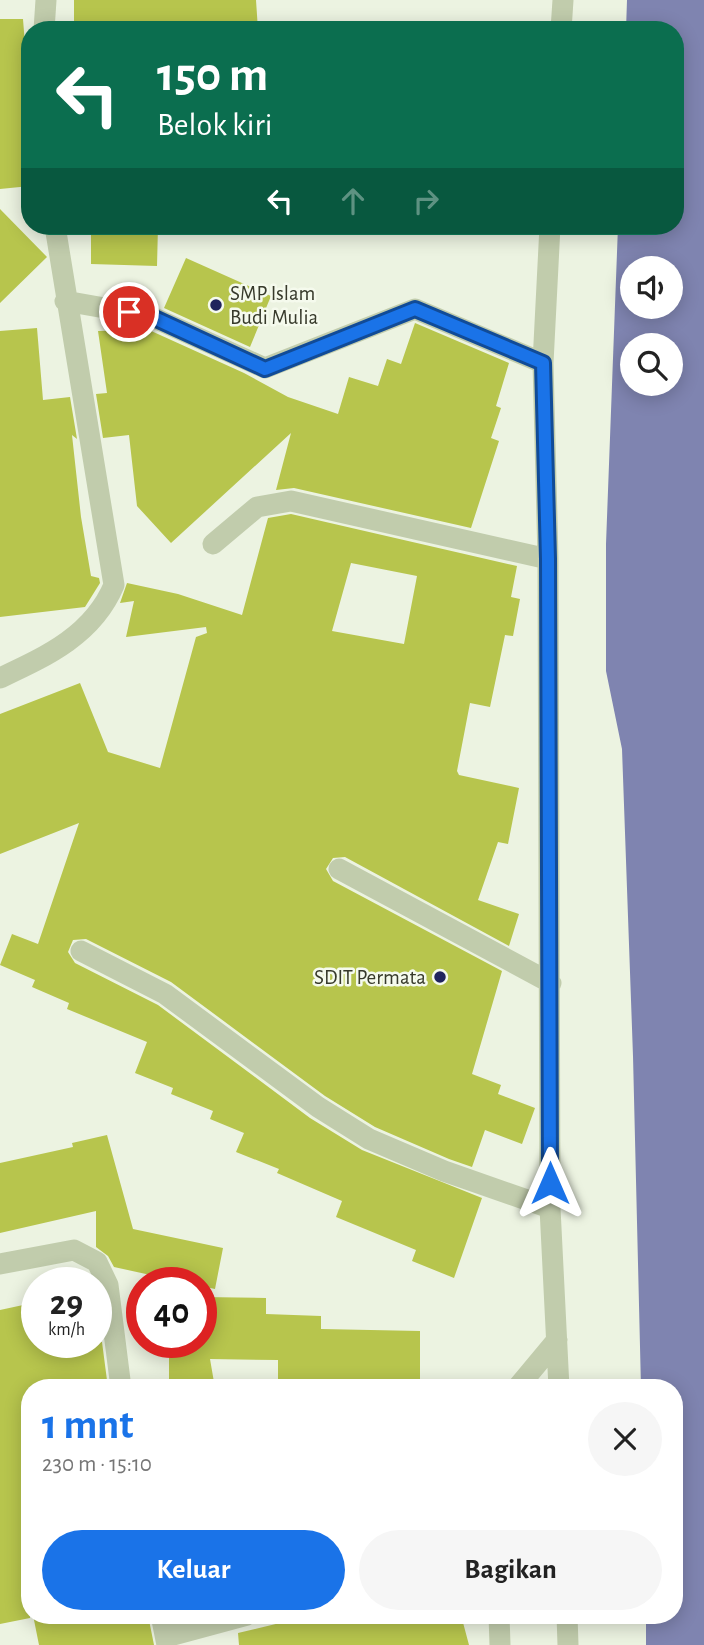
<!DOCTYPE html>
<html lang="id">
<meta charset="utf-8">
<style>
body{margin:0;font-family:"Alegreya Sans",sans-serif;background:#f6f6f6;color:#222;height:100vh;display:flex;flex-direction:column;font-size:26px;white-space:nowrap}
*{box-sizing:border-box;margin:0}
p{font-size:23px;color:#767676}
.icon{flex:none;width:38px;height:38px;fill:none;stroke:currentColor;stroke-width:2;stroke-linecap:round;stroke-linejoin:round}
.map{position:relative;flex:1;overflow:hidden}
.details{position:absolute;left:21px;top:1379px;width:662px;height:245px;display:flex;flex-direction:column;background:#fff;border-radius:28px;box-shadow:0 4px 18px #0003}
.details>*{flex:none}
.hud{position:absolute;left:21px;top:21px;width:663px;height:214px;border-radius:28px;box-shadow:0 4px 18px #0003;background:#0b6e4f;color:#fff;overflow:hidden}
.controls{position:absolute;left:620px;top:256px;display:grid;gap:14px}
.controls a{display:grid;place-items:center;width:63px;height:63px;border-radius:50%;background:#fff;box-shadow:0 4px 18px #0003;font-size:35px}
.speed{position:absolute;left:21px;top:1267px;display:flex;gap:14px;font-size:35px;font-weight:700;text-align:center}
.speed>*{display:grid;place-content:center;width:91px;height:91px;border-radius:50%;background:#fff;box-shadow:0 4px 18px #0003;line-height:1}
.speed small{font-size:18px;font-weight:400}
.speed .limit{border:10px solid #d22;background:#fff;color:#111}
.pin{position:absolute;display:grid;place-items:center;width:60px;height:60px;color:#fff;margin:-30px;border:4px solid #fff;border-radius:50%;box-shadow:0 2px 7px #0007}
.me{position:absolute;width:77px;margin:-38px;rotate:0deg;stroke-linejoin:round;filter:drop-shadow(0 0 5px #0008)}
.turn{display:flex;align-items:center;gap:24px;height:147px;padding:0 21px;font-size:32px}
.turn .icon{width:91px;height:91px;stroke-width:2.5}
.turn b{display:block;font-size:49px;line-height:60px}
.lanes{display:flex;align-items:center;height:66px;padding:0 21px;background:#0003;justify-content:center;gap:35px;direction:ltr}
.lanes .off{opacity:.35}
.round{display:grid;place-items:center;flex:none;width:74px;height:74px;border-radius:37px;background:#f6f6f6}
.head{display:flex;align-items:center;justify-content:space-between;height:119px;padding:0 21px}
h1{font-size:42px;font-weight:600;line-height:52px;color:#1a73e8}
.cta{display:flex;gap:14px;margin-top:auto;padding:14px 21px}
.cta a{flex:1;height:80px;border-radius:42px;background:#1a73e8;color:#fff;font-size:28px;font-weight:600;line-height:80px;text-align:center}
.cta a+a{background:#f6f6f6;color:#222}
.map>svg:first-child{display:block}
.water{fill:#7f84b0;fill-rule:evenodd}
.building{fill:#b7c54d;fill-rule:evenodd}
.lines{fill:none;stroke-linecap:round;stroke-linejoin:round}
.minor{stroke:#c1ccac;stroke-width:21}
.route-casing{stroke:#114b97;stroke-width:18}
.route{stroke:#1a73e8;stroke-width:12}
.poi-dot{fill:#20245c;stroke:#f5faed;stroke-width:2.5}
.labels{text-anchor:middle;stroke-width:5;stroke-linejoin:round;paint-order:stroke}
.poi-label{font-size:21px;fill:#373a2b;stroke:#f5faed;text-anchor:start}
</style>
<div class="map">
<svg width="704" height="1645" viewBox="0 0 704 1645">
<rect width="100%" height="100%" fill="#ecf3e1"/>
<path class="water" d="M 627,0 L 704,0 L 704,1645 L 646,1645 L 646,1615 L 674,1615 L 674,1388 L 641,1388 L 633,1056 L 622,749 L 606,671 L 606,544 L 618,226 L 676,226 L 676,30 L 626,30 ZM 632,268 L 670,268 L 670,306 L 632,306 ZM 632,345 L 670,345 L 670,383 L 632,383 Z"/>
<path class="building" d="M 74,0 L 256,0 L 258,30 L 74,30 Z
M 0,19 L 23,19 L 30,109 L 30,186 L 0,189 Z
M 0,209 L 47,257 L 0,303 Z
M 91,226 L 158,226 L 157,266 L 91,264 Z
M 186,258 L 271,296 L 250,347 L 164,308 Z
M 415,323 L 509,363 L 496,406 L 501,408 L 491,438 L 499,441 L 471,528 L 294,488 L 276,490 L 291,433 L 171,543 L 137,506 L 129,435 L 103,438 L 96,394 L 107,393 L 98,331 L 149,330 L 244,373 L 288,397 L 338,414 L 349,377 L 378,386 L 387,359 L 401,364 Z
M 37,328 L 43,400 L 70,397 L 77,439 L 72,435 L 81,517 L 91,576 L 99,578 L 100,583 L 85,607 L 0,617 L 0,331 Z
M 291,514 L 517,566 L 511,597 L 520,599 L 513,636 L 505,635 L 490,707 L 470,703 L 457,771 L 459,775 L 519,788 L 508,844 L 498,842 L 478,900 L 519,914 L 509,946 L 345,857 L 333,858 L 326,869 L 333,881 L 502,971 L 472,1074 L 501,1085 L 498,1094 L 535,1108 L 522,1144 L 485,1130 L 472,1167 L 449,1159 L 375,1127 L 325,1096 L 171,982 L 86,939 L 73,940 L 68,952 L 75,963 L 158,1005 L 310,1118 L 362,1150 L 482,1198 L 454,1278 L 412,1261 L 416,1250 L 336,1217 L 342,1201 L 277,1173 L 279,1169 L 236,1152 L 244,1133 L 210,1119 L 213,1111 L 171,1094 L 173,1088 L 135,1073 L 147,1042 L 67,1009 L 69,1003 L 32,987 L 35,980 L 0,965 L 12,934 L 38,944 L 79,823 L 0,854 L 0,714 L 80,683 L 108,752 L 160,768 L 196,637 L 207,633 L 206,627 L 126,637 L 134,601 L 120,603 L 127,583 L 178,594 L 242,615 L 268,518 ZM 351,563 L 417,576 L 404,644 L 332,631 Z
M 107,1135 L 133,1229 L 223,1248 L 215,1289 L 201,1286 L 201,1283 L 187,1283 L 114,1267 L 108,1256 L 96,1247 L 96,1211 L 0,1233 L 0,1163 L 73,1147 L 72,1143 Z
M 201,1297 L 266,1298 L 266,1314 L 321,1316 L 321,1329 L 420,1331 L 420,1388 L 278,1388 L 278,1360 L 210,1359 L 215,1388 L 169,1388 L 169,1342 L 201,1342 Z
M 37,1302 L 37,1342 L 102,1342 L 108,1388 L 30,1388 L 30,1618 L 0,1624 L 0,1310 Z
M 33,1615 L 148,1615 L 154,1645 L 39,1645 Z
M 313,1615 L 461,1615 L 469,1645 L 239,1645 L 238,1633 Z"/>
<g class="lines">
<path class="minor" d="M 44,30 L 46,0
M 561,30 L 563,0
M 550,226 L 543,363 L 548,559 L 550,1208 L 559,1388
M 65,301 L 150,316 L 265,368 L 415,309 L 543,363
M 213,544 L 257,507 L 291,501 L 548,559
M 0,678 C 47,656 93,635 114,585 L 55,226
M 339,869 L 551,983
M 81,951 L 165,994 L 318,1107 L 369,1139 L 444,1171 L 550,1208
M 0,1264 L 74,1250 L 97,1262 L 108,1285 L 121,1388
M 517,1388 L 557,1340
M 161,1615 L 167,1645
M 499,1615 L 500,1645
M 567,1615 L 568,1645
M 166,1637 L 247,1615"/>
</g>
<g class="lines">
<defs>
<path id="route" d="M 129,312 L 150,316 L 265,369 L 415,309 L 543,363 L 548,559 L 550,1183"/>
</defs>
<use href="#route" class="route-casing"/>
<use href="#route" class="route"/>
</g>
<g class="poi-dot">
<circle cx="216" cy="305" r="7"/>
<circle cx="440" cy="977" r="7"/>
</g>
<g class="labels">
<g class="poi-label">
<text x="230" y="300">SMP Islam<tspan x="230" dy="24">Budi Mulia</tspan></text>
<text x="426" y="984" text-anchor="end">SDIT Permata</text>
</g>
</g>
</svg>
<div class="controls">
<a><svg class="icon" aria-label="sound" viewBox="0 0 24 24"><path d="M4 9h4l5-4v14l-5-4H4zM17 9q2 3 0 6"/></svg></a>
<a><svg class="icon" aria-label="search" viewBox="0 0 24 24"><circle cx="10" cy="10" r="6"/><path d="M15 15l6 6"/></svg></a>
</div>
<div class="speed"><div>29<small>km/h</small></div><div class="limit">40</div></div>
<div class="pin" style="left:129px;top:312px;background:#d93025"><svg class="icon" aria-label="arrive" viewBox="0 0 24 24"><path d="M6 21V4h12l-3 4 3 4H6"/></svg></div>
<svg class="me" style="left:550px;top:1183px" viewBox="-20 -20 40 40"><path d="M0-17L14 15 0 8-14 15z" fill="#1a73e8" stroke="#fff" stroke-width="4"/></svg>
<div class="hud">
<div class="turn"><svg class="icon" aria-label="left" viewBox="0 0 24 24"><path d="M17 20v-9H6M10 6l-5 5 5 5"/></svg><div><b>150 m</b>Belok kiri</div></div>
<div class="lanes"><svg class="icon" aria-label="left" viewBox="0 0 24 24"><path d="M17 20v-9H6M10 6l-5 5 5 5"/></svg><svg class="icon off" aria-label="ahead" viewBox="0 0 24 24"><path d="M12 20V5M6 11l6-6 6 6"/></svg><svg class="icon off" aria-label="right" viewBox="0 0 24 24"><path d="M7 20v-9h11M14 6l5 5-5 5"/></svg></div>
</div>
<section class="details">
<div class="head"><div><h1>1 mnt</h1><p>230 m · 15:10</p></div><a class="round"><svg class="icon" aria-label="close" viewBox="0 0 24 24"><path d="M6 6l12 12M18 6L6 18"/></svg></a></div>
<div class="cta"><a>Keluar</a><a>Bagikan</a></div>
</section>
</div>
